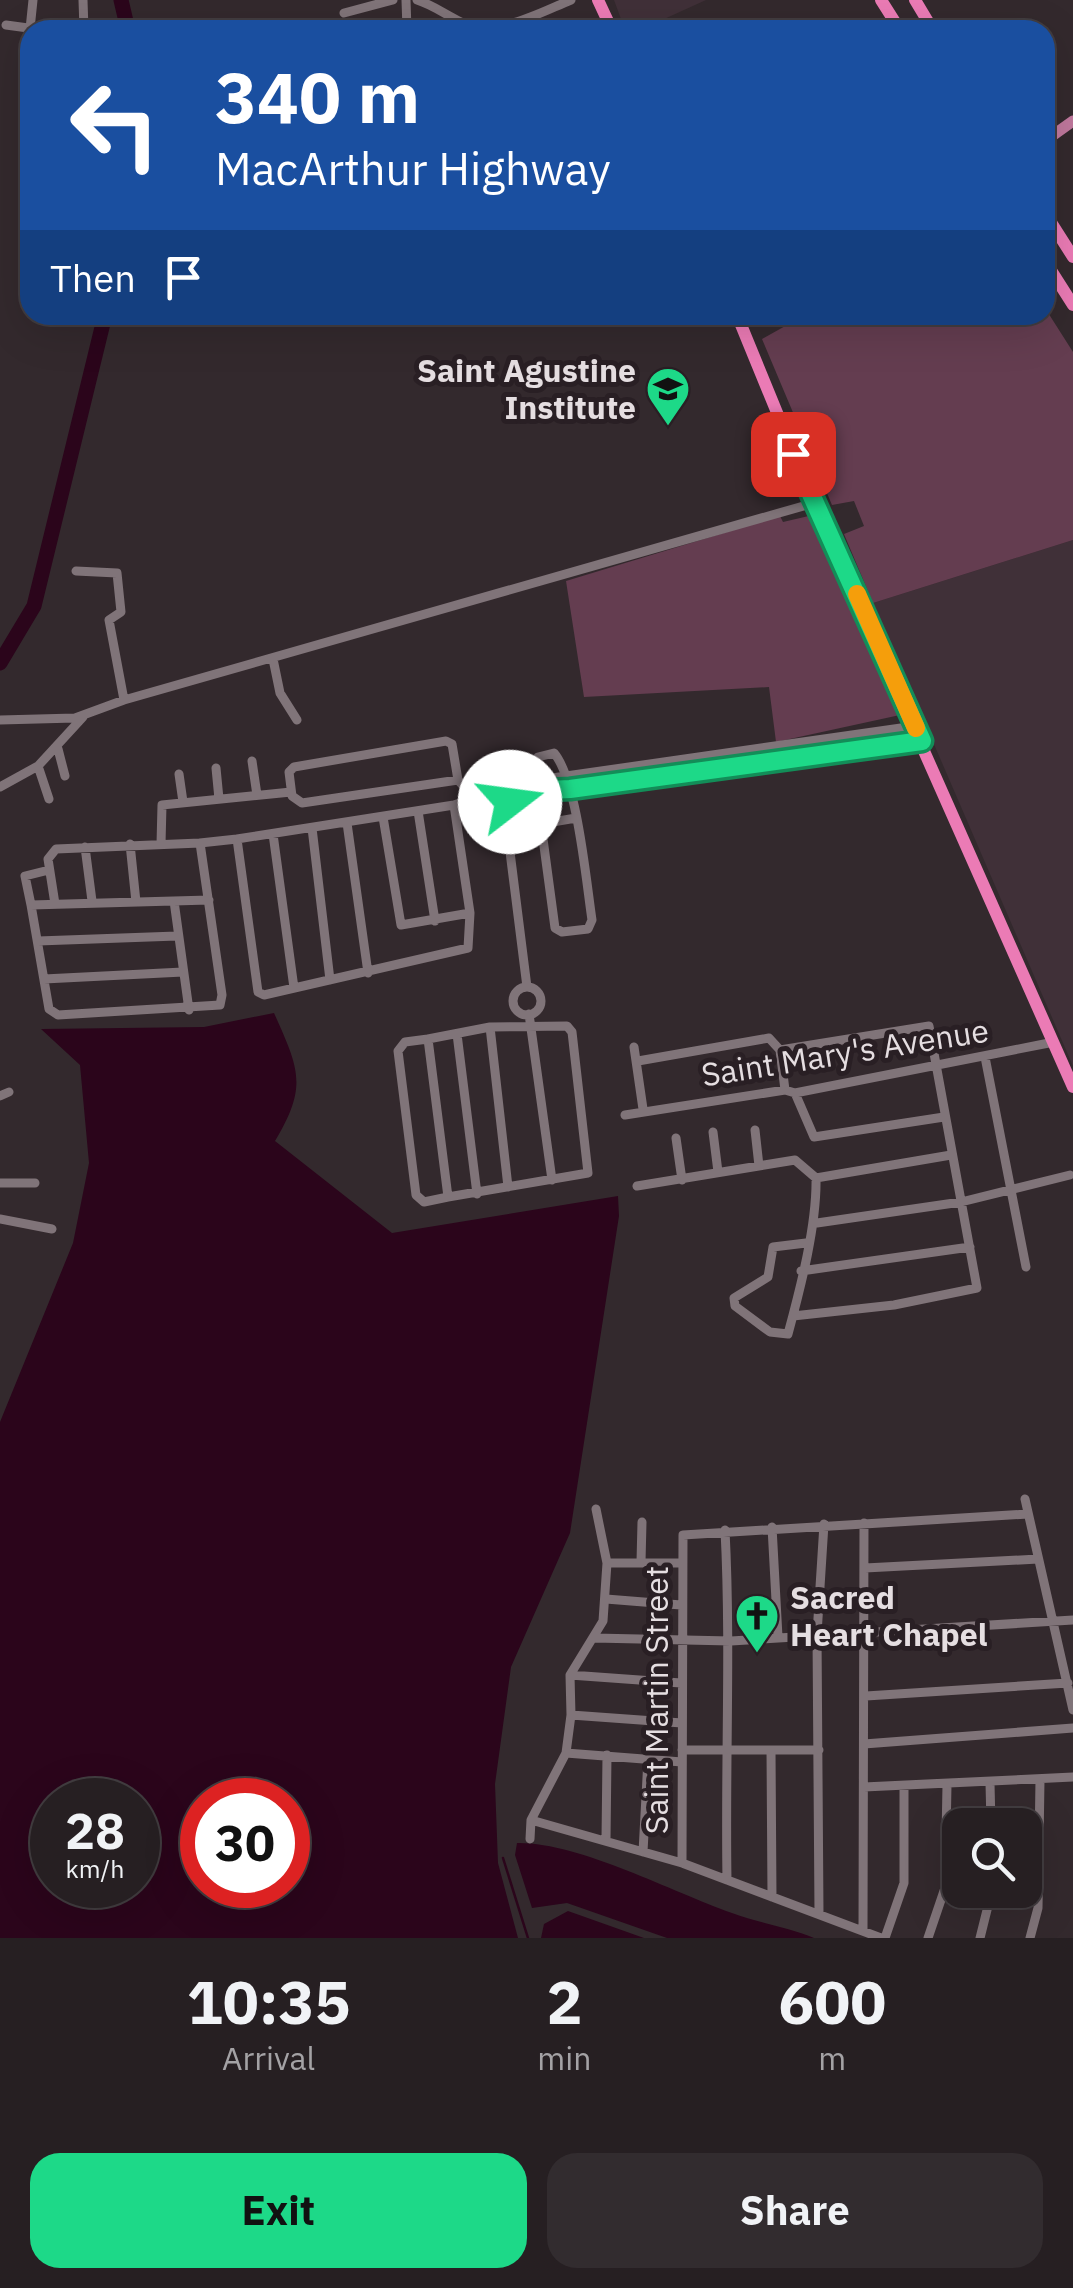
<!DOCTYPE html>
<style>
body{margin:0;font-family:"IBM Plex Sans",sans-serif;background:#322c2f;color:#f1f3f6;height:100vh;display:flex;flex-direction:column;font-size:38px;white-space:nowrap}
*{box-sizing:border-box;margin:0}
p{font-size:32px;color:#a4a2a5}
.icon{flex:none;width:55px;height:55px;fill:none;stroke:currentColor;stroke-width:2;stroke-linecap:round;stroke-linejoin:round}
.map{position:relative;height:1938px;overflow:hidden}
.panel{display:flex;flex-direction:column;background:#261f22;flex:1}
.panel>*{flex:none}
.top-card{position:absolute;left:20px;top:20px;width:1035px;height:305px;border-radius:30px;box-shadow:0 10px 40px #0002,0 0 0 2px #423d40;background:#1a4fa0;color:#fff;overflow:hidden}
.fabs{position:absolute;left:942px;top:1808px;display:grid;gap:20px}
.fabs a{display:grid;place-items:center;width:100px;height:100px;border-radius:20px;background:#261f22;box-shadow:0 10px 40px #0002,0 0 0 2px #423d40;font-size:50px}
.speed{position:absolute;left:30px;top:1778px;display:flex;gap:20px;font-size:50px;font-weight:700;text-align:center}
.speed>*{display:grid;place-content:center;width:130px;height:130px;border-radius:50%;background:#261f22;box-shadow:0 10px 40px #0002,0 0 0 2px #423d40;line-height:1}
.speed small{font-size:25px;font-weight:400}
.speed .limit{border:15px solid #d22;background:#fff;color:#111}
.pin{position:absolute;display:grid;place-items:center;width:85px;height:85px;color:#fff;margin:-42px;border-radius:20px;box-shadow:0 5px 15px #0006}
.me{position:absolute;width:110px;margin:-55px;rotate:75deg;stroke-linejoin:round;filter:drop-shadow(0 0 8px #0008)}
.turn{display:flex;align-items:center;gap:35px;height:210px;padding:0 30px;font-size:45px}
.turn .icon{width:130px;height:130px;stroke-width:2.5}
.turn b{display:block;font-size:70px;line-height:85px}
.then{display:flex;align-items:center;height:95px;padding:0 30px;background:#0003;gap:20px;font-size:38px}
.eta{display:flex;justify-content:space-evenly;align-items:center;height:170px;text-align:center}
.eta b{font-size:60px;font-weight:700;line-height:70px}
.action{display:flex;gap:20px;margin-top:auto;padding:20px 30px}
.action a{flex:1;height:115px;border-radius:30px;background:#1dd988;color:#111;font-size:40px;font-weight:700;line-height:115px;text-align:center}
.action a+a{background:#322c2f;color:#f1f3f6}
.map>svg:first-child{display:block}
.built{fill:#403038}
.green{fill:#643d50}
.water{fill:#2b051b;fill-rule:evenodd}
.lines{fill:none;stroke-linecap:round;stroke-linejoin:round}
.stream{stroke:#2b051b;stroke-width:2.5}
.river{stroke:#2b051b;stroke-width:15}
.minor{stroke:#807479;stroke-width:9}
.major{stroke:#c0789d;stroke-width:11}
.highway{stroke:#eb7bb5;stroke-width:12}
.route-casing{stroke:#138d58;stroke-width:25}
.route{stroke:#1dd988;stroke-width:18}
.slow{stroke:#f59e0b;stroke-width:18}
.labels{text-anchor:middle;stroke-width:10;stroke-linejoin:round;paint-order:stroke}
.poi-label{font-size:32px;font-weight:bold;fill:#e5dee1;stroke:#291f24;text-anchor:end}
.street-label{font-size:32px;fill:#e5dee1;stroke:#291f24}
</style>
<div class="map">
<svg width="1073" height="1938" viewBox="0 0 1073 1938">
<rect width="100%" height="100%" fill="#33292d"/>
<path class="built" d="M 614,0 L 706,0 L 640,30 L 625,30 Z
M 1073,540 L 1073,1066 L 873,603 Z"/>
<path class="green" d="M 1045,308 L 1073,352 L 1073,540 L 873,603 L 844,534 L 864,526 L 854,501 L 832,505 L 762,339 L 805,315 L 1045,315 Z
M 813,515 L 900,715 L 776,742 L 769,687 L 584,697 L 566,581 L 780,516 L 783,522 Z"/>
<path class="water" d="M 274,1013 C 299,1069 308,1086 275,1141 L 392,1233 L 618,1196 L 619,1216 L 570,1533 L 511,1667 L 495,1784 L 498,1863 L 518,1938 L 0,1938 L 0,1422 L 73,1243 L 89,1163 L 80,1065 L 41,1029 L 204,1027 ZM 52,1800 L 138,1800 L 138,1885 L 52,1885 ZM 202,1800 L 288,1800 L 288,1885 L 202,1885 Z
M 517,1843 C 579,1842 672,1892 732,1913 C 758,1923 788,1927 814,1938 L 667,1938 L 567,1903 L 532,1908 L 515,1855 Z
M 568,1911 L 644,1938 L 541,1938 L 544,1924 Z"/>
<g class="lines">
<path class="stream" d="M 503,1858 L 528,1938"/>
<path class="river" d="M 121,0 L 128,30
M 0,663 L 34,606 L 105,315"/>
<path class="minor" d="M 83,0 L 84,30
M 406,0 L 407,30
M 417,0 C 433,5 446,15 461,22 C 496,38 539,13 571,0
M 344,13 L 393,0
M 6,25 L 43,30
M 30,29 L 33,0
M 719,29 L 720,30
M 76,571 L 117,573 L 121,612 L 109,620 L 124,700
M 273,659 L 280,693 L 297,720
M 0,720 L 75,718 L 124,700 L 814,503
M 58,749 L 65,776
M 252,761 L 257,795
M 38,766 L 49,799
M 216,768 L 219,799
M 179,774 L 183,802
M498 788a14 14 0 1 1 28 0a14 14 0 1 1-28 0Z
M 458,780 L 452,744 L 446,741 L 294,767 L 289,772 L 292,796 L 302,803 L 458,780 L 474,798
M 541,780 L 538,757 L 554,753 C 577,780 586,880 592,920 L 588,929 L 562,932 L 555,928 L 541,824 L 576,818
M 524,782 L 915,726
M 0,787 L 38,766 L 83,717
M 526,791 L 570,789 L 922,741
M 508,801 L 509,844 L 527,987
M 454,805 L 470,913 L 468,948 L 264,995 L 258,992 L 237,839 L 454,805 L 499,789
M 418,811 L 435,921
M 383,817 L 401,925 L 470,913
M 347,823 L 368,973
M 312,828 L 330,980
M 273,834 L 294,988
M 130,844 L 136,902
M 161,844 L 162,805 L 291,792
M 85,847 L 92,901
M 209,900 L 31,905 L 49,1009 L 58,1015 L 220,1005 L 222,995 L 200,843 L 237,839
M 174,901 L 189,1010
M 55,904 L 48,859 L 56,849 L 200,843
M 31,905 L 25,876 L 49,870
M 38,941 L 177,936
M 44,979 L 183,972
M513 1001a14 14 0 1 1 28 0a14 14 0 1 1-28 0Z
M 529,1014 L 552,1180
M 567,1026 L 572,1032 L 588,1173 L 448,1197 L 428,1039 L 490,1027 Z
M 490,1027 L 508,1187
M 457,1034 L 477,1194
M 428,1039 L 405,1042 L 398,1051 L 416,1195 L 424,1202 L 448,1197
M 634,1047 L 643,1109
M 780,1050 L 785,1090
M 985,1057 L 1026,1267
M 638,1061 L 769,1038 L 780,1050 L 929,1026 L 977,1288 L 894,1305 L 793,1316
M 795,1093 L 814,1137 L 944,1117
M 0,1096 L 9,1092
M 625,1115 L 785,1090 L 795,1093 L 1054,1042
M 755,1130 L 759,1166
M 713,1132 L 718,1172
M 676,1138 L 682,1180
M 0,1183 L 35,1183
M 637,1186 L 795,1160 L 816,1178 L 951,1155
M 0,1219 L 52,1229
M 817,1223 L 961,1202 L 1070,1175
M 806,1243 L 773,1247 L 768,1277 L 734,1298 L 735,1306 L 770,1332 L 788,1334 C 801,1286 817,1224 816,1178
M 801,1271 L 970,1247
M 1025,1499 L 1073,1710
M 772,1527 L 778,1637
M 725,1530 C 731,1647 725,1763 727,1880
M 641,1562 L 642,1522
M 607,1563 L 681,1563
M 865,1568 L 1038,1559
M 606,1599 L 681,1605
M 594,1638 L 731,1641 L 1073,1620
M 570,1675 L 681,1683
M 866,1696 L 1068,1683
M 571,1715 L 682,1723
M 864,1744 L 1073,1728
M 682,1750 L 819,1750
M 771,1750 L 772,1897
M 566,1753 L 682,1762
M 990,1783 L 991,1825
M 864,1787 L 1073,1777
M 531,1820 L 682,1863 L 881,1938
M 530,1839 L 531,1820 L 566,1753 L 571,1715 L 570,1675 L 603,1621 L 607,1563 L 596,1509
M 606,1840 L 607,1755
M 643,1852 L 648,1759
M 682,1863 L 683,1535 L 1028,1514
M 819,1914 L 817,1634 L 824,1524
M 863,1931 L 864,1523
M 885,1938 L 904,1883 L 904,1786
M 928,1938 L 945,1888 L 947,1785
M 980,1938 L 992,1890
M 1030,1938 L 1038,1908 L 1040,1780"/>
<path class="major" d="M 1045,141 L 1073,121
M 741,324 L 760,315"/>
<path class="highway" d="M 598,0 L 612,30
M 881,0 L 900,30
M 915,0 L 933,30
M 1045,213 L 1073,257
M 1045,261 L 1073,305
M 737,315 L 814,503 L 1073,1087"/>
</g>
<g class="lines">
<defs>
<path id="route" d="M 510,802 L 519,800 L 526,791 L 570,789 L 922,741 L 793,454"/>
</defs>
<use href="#route" class="route-casing"/>
<use href="#route" class="route"/>
<path class="slow" d="M 857,594 L 916,728"/>
</g>
<defs>
<symbol id="school-pin" viewBox="-11 -11 22 30"><path d="M0 17L-7.5 6A9.5 9.5 0 1 1 7.5 6Z" fill="#1dd988" stroke="#291f24"/><path d="M0-5L7-2L0 1L-7-2ZM-4 1L0 2.5L4 1V4Q0 6-4 4Z" fill="#111"/></symbol>
<symbol id="church-pin" viewBox="-11 -11 22 30"><path d="M0 17L-7.5 6A9.5 9.5 0 1 1 7.5 6Z" fill="#1dd988" stroke="#291f24"/><path d="M-1.2-6h2.4v3.5h3.3v2.4h-3.3V6h-2.4V-.1h-3.3v-2.4h3.3Z" fill="#111"/></symbol>
</defs>
<g fill-rule="evenodd">
<use href="#school-pin" x="643" y="364" width="50" height="68"/>
<use href="#church-pin" x="732" y="1591" width="50" height="68"/>
</g>
<g class="labels">
<g class="poi-label">
<text x="636" y="382">Saint Agustine<tspan x="636" dy="37">Institute</tspan></text>
<text x="790" y="1609" text-anchor="start">Sacred<tspan x="790" dy="37">Heart Chapel</tspan></text>
</g>
<g class="street-label">
<text transform="translate(845 1053) rotate(-9)" y="11">Saint Mary's Avenue</text>
<text transform="translate(657 1700) rotate(-90)" y="11">Saint Martin Street</text>
</g>
</g>
</svg>
<div class="fabs">
<a><svg class="icon" aria-label="search" viewBox="0 0 24 24"><circle cx="10" cy="10" r="6"/><path d="M15 15l6 6"/></svg></a>
</div>
<div class="speed"><div>28<small>km/h</small></div><div class="limit">30</div></div>
<div class="pin" style="left:793px;top:454px;background:#d93025"><svg class="icon" aria-label="arrive" viewBox="0 0 24 24"><path d="M6 21V4h12l-3 4 3 4H6"/></svg></div>
<svg class="me" style="left:510px;top:802px" viewBox="-20 -20 40 40"><circle r="19" fill="#fff"/><path d="M0-13L10 11 0 6-10 11z" fill="#1dd988"/></svg>
<div class="top-card">
<div class="turn"><svg class="icon" aria-label="left" viewBox="0 0 24 24"><path d="M17 20v-9H6M10 6l-5 5 5 5"/></svg><div><b>340 m</b>MacArthur Highway</div></div>
<div class="then">Then<svg class="icon" aria-label="arrive" viewBox="0 0 24 24"><path d="M6 21V4h12l-3 4 3 4H6"/></svg></div>
</div>
</div>
<section class="panel">
<div class="eta">
<div><b>10:35</b><p>Arrival</p></div>
<div><b>2</b><p>min</p></div>
<div><b>600</b><p>m</p></div>
</div>
<div class="action"><a>Exit</a><a>Share</a></div>
</section>
